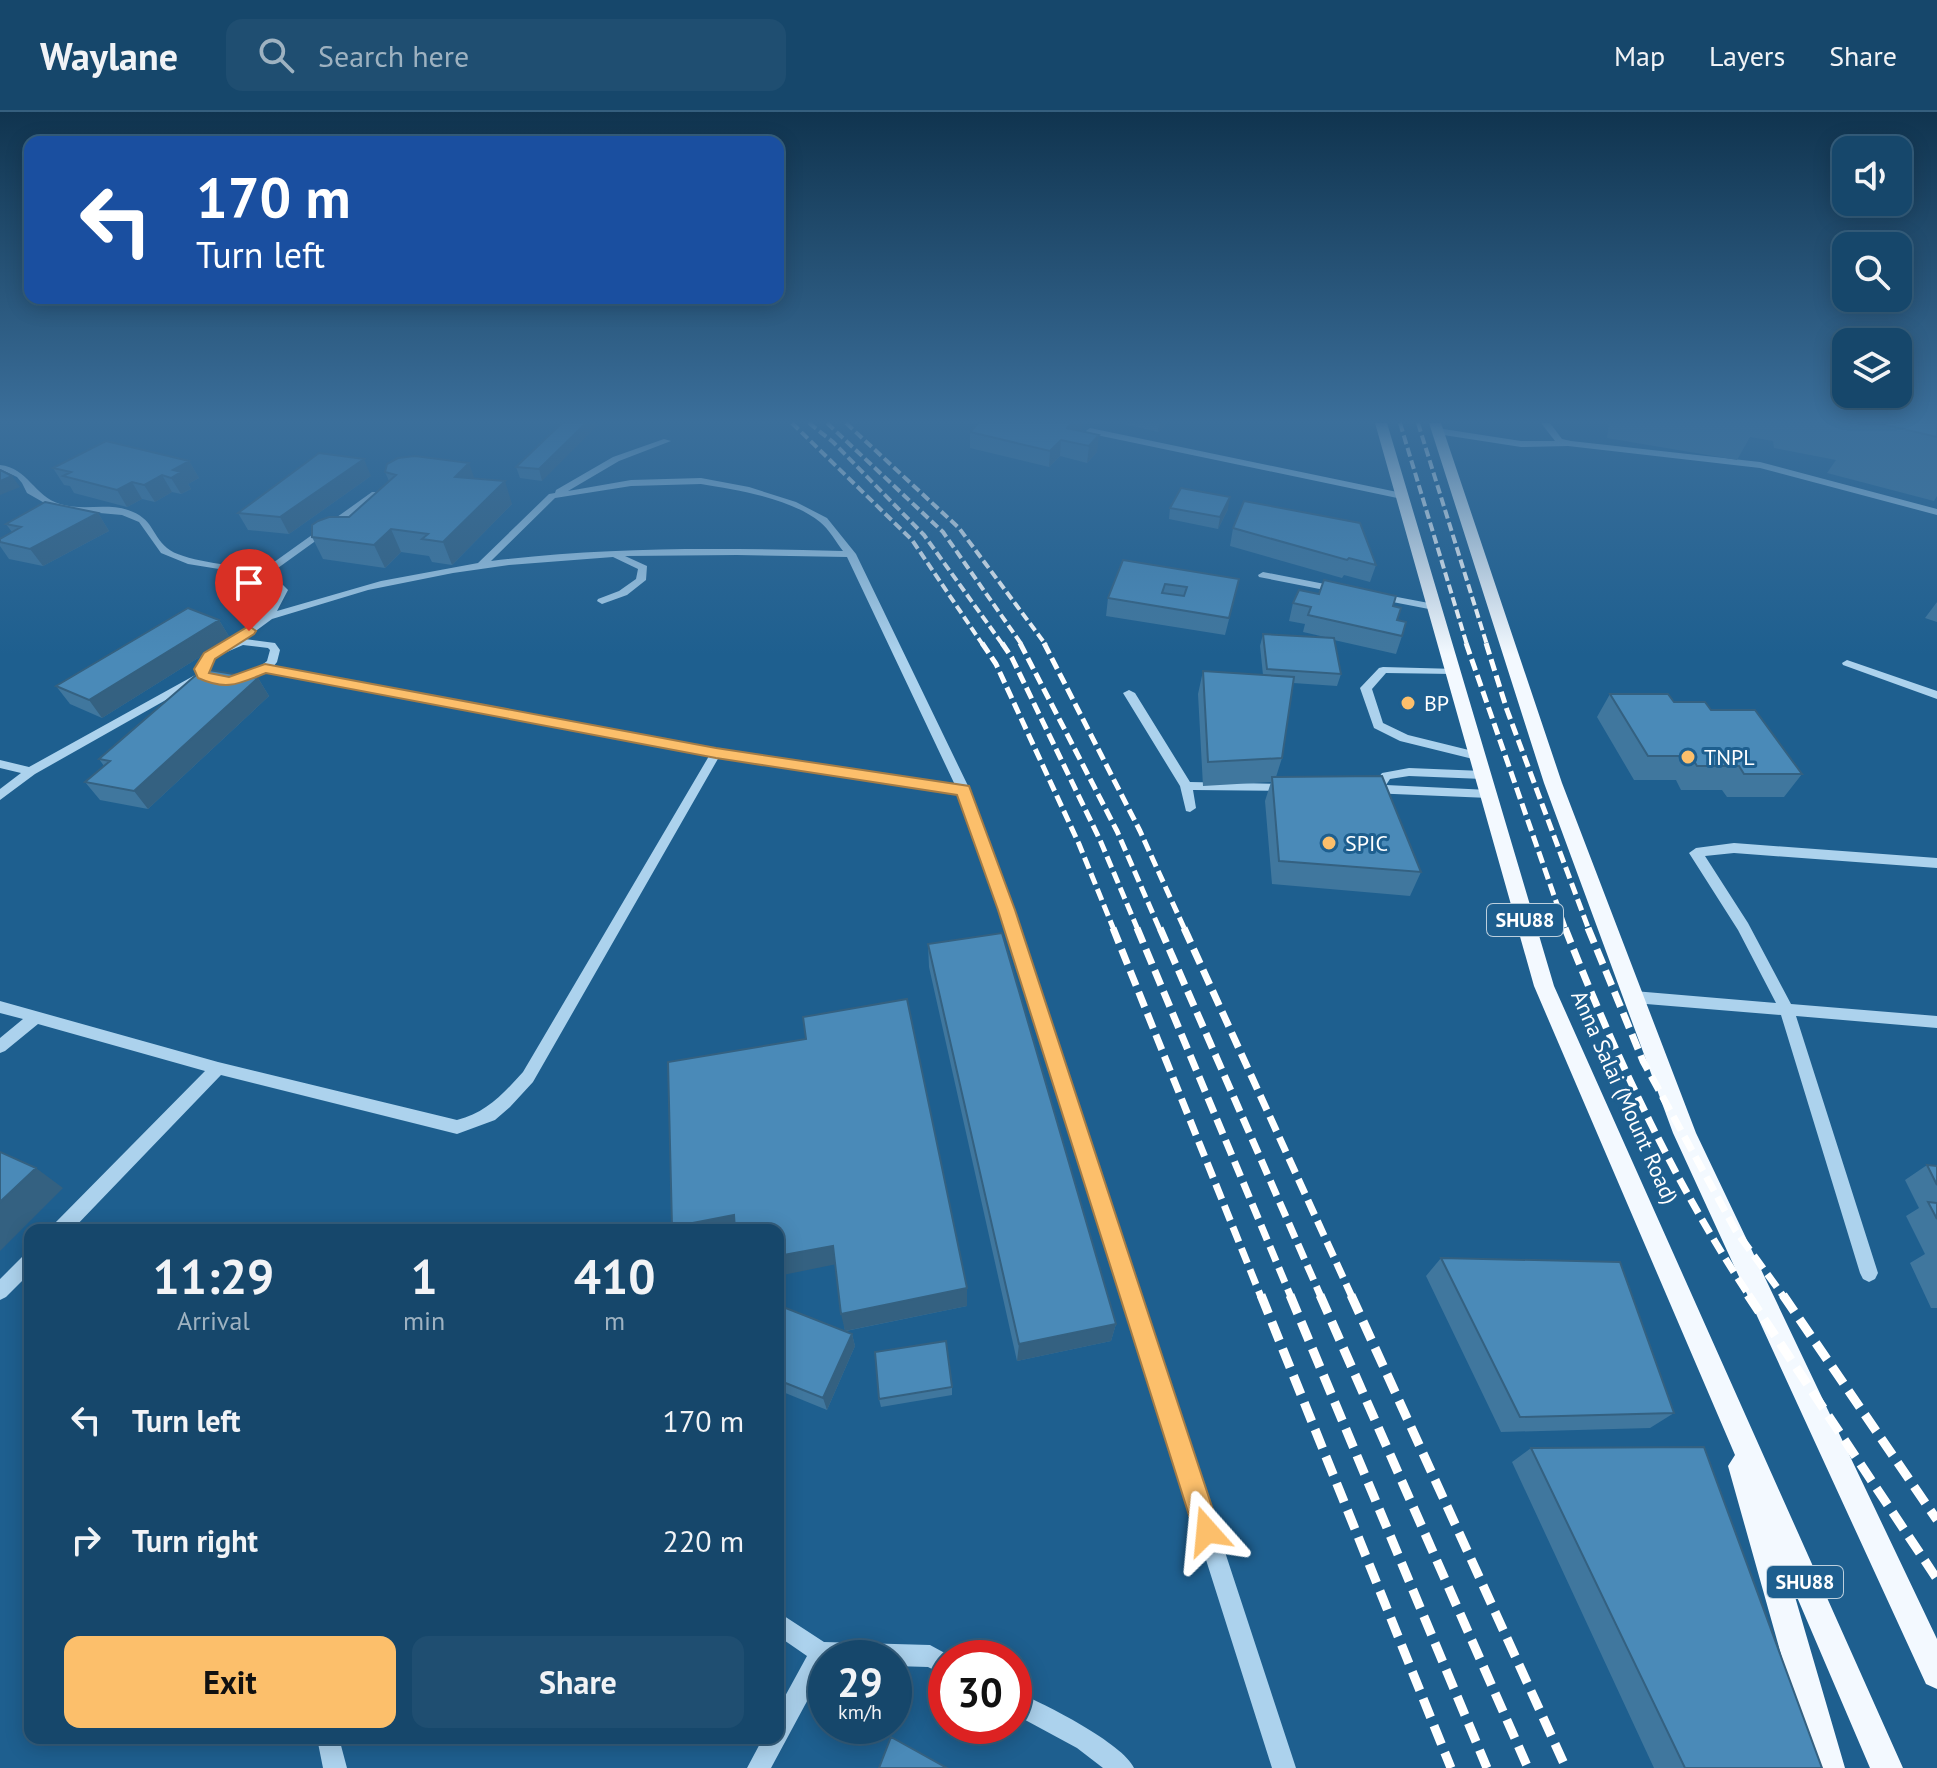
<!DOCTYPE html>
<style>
body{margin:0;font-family:"PT Sans",sans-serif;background:#1f4e71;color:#f1f3f6;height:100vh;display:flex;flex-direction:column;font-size:30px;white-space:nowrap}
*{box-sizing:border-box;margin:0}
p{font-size:26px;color:#9eb2c1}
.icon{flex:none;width:44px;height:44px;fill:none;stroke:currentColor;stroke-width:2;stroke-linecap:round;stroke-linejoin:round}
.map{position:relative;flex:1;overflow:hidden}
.details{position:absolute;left:24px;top:1112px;width:760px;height:520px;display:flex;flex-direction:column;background:#16476b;border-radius:16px;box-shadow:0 4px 20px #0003,0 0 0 2px #355f7e}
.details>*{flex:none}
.banner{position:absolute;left:24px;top:24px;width:760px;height:168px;border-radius:16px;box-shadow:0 4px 20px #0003,0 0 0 2px #355f7e;background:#1a4fa0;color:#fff;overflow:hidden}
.buttons{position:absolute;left:1832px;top:24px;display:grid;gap:16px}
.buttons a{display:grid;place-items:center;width:80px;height:80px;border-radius:16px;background:#16476b;box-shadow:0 4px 20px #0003,0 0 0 2px #355f7e;font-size:40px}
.speed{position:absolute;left:808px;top:1528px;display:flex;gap:16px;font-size:40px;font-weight:700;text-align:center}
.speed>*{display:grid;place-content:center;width:104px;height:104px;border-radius:50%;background:#16476b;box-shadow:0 4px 20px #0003,0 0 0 2px #355f7e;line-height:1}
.speed small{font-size:20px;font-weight:400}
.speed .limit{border:12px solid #d22;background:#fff;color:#111}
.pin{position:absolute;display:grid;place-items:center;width:68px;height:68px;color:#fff;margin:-82px -34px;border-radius:50% 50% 50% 0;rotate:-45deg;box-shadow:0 0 8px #0007}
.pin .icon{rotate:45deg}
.me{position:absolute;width:88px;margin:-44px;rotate:342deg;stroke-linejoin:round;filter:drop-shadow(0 0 6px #0008)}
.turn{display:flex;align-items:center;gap:28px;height:168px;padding:0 40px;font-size:36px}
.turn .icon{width:104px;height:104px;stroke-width:2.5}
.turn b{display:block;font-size:56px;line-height:68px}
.eta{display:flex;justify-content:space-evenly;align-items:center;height:136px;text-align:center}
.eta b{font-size:48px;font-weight:700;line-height:56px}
.primary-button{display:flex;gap:16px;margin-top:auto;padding:16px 40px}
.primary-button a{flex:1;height:92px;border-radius:16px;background:#fcbf6b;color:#111;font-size:32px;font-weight:700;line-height:92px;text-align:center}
.primary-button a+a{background:#1f4e71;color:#f1f3f6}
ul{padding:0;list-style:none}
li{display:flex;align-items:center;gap:24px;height:120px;padding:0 40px}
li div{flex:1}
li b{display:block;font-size:30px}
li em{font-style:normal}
header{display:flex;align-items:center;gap:48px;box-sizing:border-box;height:112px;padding:0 40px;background:#16476b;border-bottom:2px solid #355f7e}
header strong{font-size:38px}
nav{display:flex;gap:44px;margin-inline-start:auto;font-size:28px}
.search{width:560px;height:72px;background:#1f4e71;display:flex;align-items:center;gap:20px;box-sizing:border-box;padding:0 28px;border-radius:16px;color:#9eb2c1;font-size:30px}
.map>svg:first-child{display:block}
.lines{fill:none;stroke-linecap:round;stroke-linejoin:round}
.minor{fill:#acd2ed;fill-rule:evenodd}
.major{fill:#f3f9ff;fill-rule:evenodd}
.rail-far3{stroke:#fff;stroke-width:4;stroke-dasharray:9 4;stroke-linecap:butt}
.rail-far2{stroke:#fff;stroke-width:5;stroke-dasharray:12 5;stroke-linecap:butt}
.rail-far1{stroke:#fff;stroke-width:7;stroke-dasharray:16 7;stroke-linecap:butt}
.rail{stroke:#fff;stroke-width:9;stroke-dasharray:20 9;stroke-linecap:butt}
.wall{fill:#40779e}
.shaded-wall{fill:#346181}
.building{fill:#4a8ab8;stroke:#346181;stroke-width:2;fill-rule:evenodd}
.route{fill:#fcbf6b;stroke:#a47c46;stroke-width:2}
.poi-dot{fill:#fcbf6b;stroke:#1e5f8f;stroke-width:3}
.labels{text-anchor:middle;stroke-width:6;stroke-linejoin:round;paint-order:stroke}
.shield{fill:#1e5f8f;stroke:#bccfdd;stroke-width:2}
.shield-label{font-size:20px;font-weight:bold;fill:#fff}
.poi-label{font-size:22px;fill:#fff;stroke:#1e5f8f;text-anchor:start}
.street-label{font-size:22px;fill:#fff;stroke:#1e5f8f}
</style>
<header>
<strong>Waylane</strong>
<div class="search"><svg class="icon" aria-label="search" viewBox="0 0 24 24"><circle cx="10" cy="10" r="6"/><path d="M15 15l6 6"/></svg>Search here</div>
<nav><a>Map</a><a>Layers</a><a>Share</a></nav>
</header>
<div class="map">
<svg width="1937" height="1656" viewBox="0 0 1937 1656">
<rect width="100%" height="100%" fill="#1e5f8f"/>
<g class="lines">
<path class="minor" d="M 1541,311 L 1550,311 L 1562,327 L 1571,329 L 1760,350 L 1937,397 L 1937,403 L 1760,356 L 1568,334 L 1521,335 L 1437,322 L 1433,319 L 1437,316 L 1521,329 L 1555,329 Z
M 1090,316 L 1402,381 L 1407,384 L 1402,387 L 1087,321 L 1086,319 Z
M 664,327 L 671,329 L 619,349 L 568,379 L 631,368 L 701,366 L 749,375 L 796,390 L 827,406 L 856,442 L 970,678 L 1014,798 L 1296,1656 L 1272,1656 L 1000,798 L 959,681 L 719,645 L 533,970 L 510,995 L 495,1008 L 457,1022 L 221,963 L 72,1118 L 51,1118 L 54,1112 L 205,959 L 38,912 L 5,939 L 0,941 L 0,926 L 23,907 L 0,901 L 0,889 L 218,950 L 457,1008 C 486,1001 503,982 523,960 L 709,644 L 265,560 C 246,572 224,577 203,567 L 35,662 L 0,688 L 0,677 L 21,661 L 0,656 L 0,648 L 29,655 L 197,562 L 195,557 L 205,542 L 225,533 L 264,503 L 278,478 L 262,464 L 188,452 L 161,441 L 139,410 L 122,403 L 55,397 L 27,381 L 22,371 L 17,365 L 0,357 L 0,353 C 28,356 34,384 60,392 C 81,399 106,391 128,398 C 154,407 150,421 167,436 C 183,450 240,454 263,458 L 372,380 L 378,380 L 378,384 L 271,461 L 288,478 L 277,499 L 381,469 L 478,451 L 549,382 L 555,381 L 556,378 L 613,345 ZM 701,372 C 738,378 790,386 820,410 C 829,417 836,430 843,439 C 726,436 608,434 491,449 L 555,386 L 631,374 ZM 737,443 L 847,445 L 955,673 L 716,637 L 273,555 L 277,550 L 280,538 L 275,531 L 245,527 L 272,507 L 368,478 L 453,461 L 509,453 L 613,445 L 638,457 L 636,467 L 619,479 L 598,487 L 597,489 L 602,492 L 627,483 L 646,468 L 647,454 L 625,444 ZM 243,533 L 268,536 L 270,538 L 267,549 C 250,563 229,572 208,561 L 207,557 L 213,546 Z
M 1263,460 L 1340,475 L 1345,478 L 1340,481 L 1259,465 L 1258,463 Z
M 1376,481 L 1434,492 L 1439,495 L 1434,498 L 1372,486 L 1371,484 Z
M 1847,548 L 1937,579 L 1937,587 L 1843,553 L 1842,551 Z
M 1383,555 L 1457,557 L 1457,561 L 1453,562 L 1386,561 L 1372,577 L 1383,611 L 1408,623 L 1481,641 L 1483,644 L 1481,647 L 1477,648 L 1400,629 L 1374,616 L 1360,576 L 1379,556 Z
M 1129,578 L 1135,581 L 1190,670 L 1286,672 L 1290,673 L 1292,676 L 1290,679 L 1193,678 L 1196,696 L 1190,700 L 1186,699 L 1180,674 L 1123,581 Z
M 1409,656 L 1483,659 L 1489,663 L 1483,667 L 1409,664 L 1390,667 L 1386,673 L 1489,678 L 1495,682 L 1489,686 L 1370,681 L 1364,677 L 1366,674 L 1373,673 L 1382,661 Z
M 1734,731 L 1937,746 L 1937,756 L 1734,741 L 1705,744 L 1748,811 L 1791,892 L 1937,904 L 1937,916 L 1796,904 L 1878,1161 L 1875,1167 L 1869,1170 L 1863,1167 L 1860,1161 L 1781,903 L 1634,891 L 1629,889 L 1627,885 L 1629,881 L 1634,879 L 1776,891 L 1738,818 L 1689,741 L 1696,736 Z
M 30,1141 L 30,1161 L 6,1185 L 0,1188 L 0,1167 L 24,1143 Z
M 778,1500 L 824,1530 L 930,1533 L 954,1546 L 946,1546 L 946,1564 L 928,1555 L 894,1554 L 894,1546 L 826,1546 L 826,1554 L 771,1656 L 747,1656 L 763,1626 L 778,1626 L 778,1597 L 807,1544 L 778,1524 Z
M 1014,1579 C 1041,1590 1123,1631 1134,1656 L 1103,1656 L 1077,1636 L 1014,1602 Z
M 317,1626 L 339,1626 L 347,1656 L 323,1656 Z"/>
<path class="major" d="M 1375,311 L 1387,311 L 1554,874 L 1903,1656 L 1870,1656 L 1791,1471 L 1845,1656 L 1813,1656 L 1728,1354 L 1735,1343 L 1534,874 Z
M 1429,311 L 1441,311 L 1562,671 L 1696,1021 L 1937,1527 L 1937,1577 L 1926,1572 L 1673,1021 L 1544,671 Z"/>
<path class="rail-far3" d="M 792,311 L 912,428 L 983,533
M 809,311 L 833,330 L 924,423 L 1003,533
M 827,311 L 943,420 L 1022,533
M 846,311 L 959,416 L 1046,533
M 1400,311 L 1467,533
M 1418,311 L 1487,533"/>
<path class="rail-far2" d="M 982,531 L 996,552 L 1079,732 L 1114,818
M 1002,531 L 1012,546 L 1100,728 L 1138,818
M 1020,531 L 1117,719 L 1160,818
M 1044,531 L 1140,719 L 1185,818
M 1466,531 L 1566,818
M 1486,531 L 1507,598 L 1589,818"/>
<path class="rail-far1" d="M 1113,816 L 1261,1185
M 1137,816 L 1291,1185
M 1160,816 L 1321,1185
M 1184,816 L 1352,1185
M 1565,816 C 1616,945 1673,1069 1750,1185
M 1588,816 L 1643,949 L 1736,1119 L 1784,1185"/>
<path class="rail" d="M 1261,1183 L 1451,1656
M 1290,1183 L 1487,1656
M 1320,1183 L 1528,1656
M 1351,1183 L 1566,1656
M 1748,1183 L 1937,1467
M 1783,1183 L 1937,1408"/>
</g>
<path class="wall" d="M 562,311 L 542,369 L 520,366 L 516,355 Z
M 1120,311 L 1166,311 L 1158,320 Z
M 1609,311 L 1937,311 L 1937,384 L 1934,389 L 1827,361 L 1836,348 L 1774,336 L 1773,329 L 1750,325 L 1737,348 L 1607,326 Z
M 1082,316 L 1079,319 L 1097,340 L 1087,351 L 1060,344 L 1049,355 L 970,336 L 970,320 Z
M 189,349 L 199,366 L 188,372 L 191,377 L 181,382 L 172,380 L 155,390 L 142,387 L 127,395 L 74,381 L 70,374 L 64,373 L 53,356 Z
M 385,360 L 475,367 L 512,392 L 452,453 L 432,450 L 429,444 L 401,440 L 385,456 L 323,447 L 312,425 L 349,405 L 389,369 Z
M 371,364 L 289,422 L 248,418 L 238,401 Z
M 1170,396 L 1228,397 L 1218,417 L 1169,407 Z
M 98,401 L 109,419 L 43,454 L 9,447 L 0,434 L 0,427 L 12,420 L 6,412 Z
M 1233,416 L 1376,453 L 1370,470 L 1344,463 L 1342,466 L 1230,434 Z
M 1123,448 L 1235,484 L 1225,523 L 1106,504 L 1108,486 Z
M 1319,482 L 1393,494 L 1402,524 L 1396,542 L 1334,528 L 1341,562 L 1337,574 L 1293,571 L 1282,646 L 1276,665 L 1421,760 L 1410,784 L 1272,772 L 1265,689 L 1271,670 L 1203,674 L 1198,582 L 1203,559 L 1263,563 L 1260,534 L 1263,522 L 1325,525 L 1303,520 L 1305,512 L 1289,509 L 1293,491 Z
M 1937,490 L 1937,510 L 1925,506 Z
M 219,508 L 230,526 L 102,606 L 70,592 L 56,574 Z
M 258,566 L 269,584 L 148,697 L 100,688 L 85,670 L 104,654 L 99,647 Z
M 1610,582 L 1674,590 L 1711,598 L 1802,662 L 1784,685 L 1727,685 L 1722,678 L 1681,678 L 1676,668 L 1634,668 L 1597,605 Z
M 928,832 L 1116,1212 L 1111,1229 L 1017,1249 L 929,855 Z
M 1927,1053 L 1937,1054 L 1937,1196 L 1931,1196 L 1910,1151 L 1925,1142 L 1906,1104 L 1919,1096 L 1905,1068 Z
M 1441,1146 L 1674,1301 L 1650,1316 L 1501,1320 L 1426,1164 Z
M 835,1153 L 967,1176 L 967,1194 L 846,1219 L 852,1222 L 855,1234 L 827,1298 L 778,1278 L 778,1193 L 845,1219 Z
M 952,1275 L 952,1283 L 881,1295 L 879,1287 Z
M 1531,1336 L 1822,1656 L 1654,1656 L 1512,1350 Z"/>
<path class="shaded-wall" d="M 586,311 L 600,311 L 542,369 L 539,357 Z
M 1071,311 L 1082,311 L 1082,316 L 1069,329 L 1067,316 Z
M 1159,311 L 1166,311 L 1158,320 Z
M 1099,323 L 1097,340 L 1087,351 L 1089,334 Z
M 1061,328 L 1060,344 L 1049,355 L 1050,339 Z
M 364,347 L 371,364 L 289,422 L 280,405 Z
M 189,349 L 199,366 L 188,372 L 191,377 L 181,382 L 171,366 L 173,358 Z
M 469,351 L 477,374 L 455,365 Z
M 162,363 L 172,380 L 155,390 L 144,373 Z
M 12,364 L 20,375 L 0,383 L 0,369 Z
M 505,369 L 512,392 L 452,453 L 443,430 Z
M 132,370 L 142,387 L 127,395 L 117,378 Z
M 1230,385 L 1228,397 L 1218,417 L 1220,405 Z
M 98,401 L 109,419 L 43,454 L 30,437 Z
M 391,417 L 401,440 L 385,456 L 374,433 Z
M 219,508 L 230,526 L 102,606 L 89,588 Z
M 258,566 L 269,584 L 148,697 L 134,679 Z
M 36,1056 L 63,1076 L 0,1139 L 0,1090 Z
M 734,1103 L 739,1118 L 674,1118 L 672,1115 Z
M 833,1134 L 837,1152 L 778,1164 L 778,1144 Z
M 967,1176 L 967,1194 L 845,1219 L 841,1202 Z
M 1116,1212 L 1111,1229 L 1017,1249 L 1019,1232 Z
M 852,1222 L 855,1234 L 827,1298 L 823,1286 Z"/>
<path class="building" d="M 562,311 L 586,311 L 539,357 L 516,355 Z
M 979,311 L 1071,311 L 1067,316 L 1099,323 L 1089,334 L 1061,328 L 1050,339 L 970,320 Z
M 1878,311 L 1937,311 L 1937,325 Z
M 106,329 L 189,349 L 173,358 L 181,360 L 171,366 L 162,363 L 144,373 L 132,370 L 117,378 L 63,364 L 71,360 L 53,356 Z
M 319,341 L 364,347 L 280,405 L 238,401 Z
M 415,344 L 469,351 L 455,365 L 505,369 L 443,430 L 422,427 L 428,422 L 391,417 L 374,433 L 312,425 L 312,413 L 318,409 L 329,405 L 349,405 L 396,363 L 385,360 L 387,352 L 398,346 Z
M 0,358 L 12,364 L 0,369 Z
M 1181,376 L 1230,385 L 1220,405 L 1170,396 Z
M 1244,389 L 1360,411 L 1376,453 L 1349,446 L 1347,448 L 1233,416 Z
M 45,390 L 98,401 L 30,437 L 0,430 L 0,427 L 21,415 L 6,412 Z
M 1123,448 L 1239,467 L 1229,506 L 1108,486 ZM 1165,472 L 1187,475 L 1184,484 L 1162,481 Z
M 1324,468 L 1396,484 L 1393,494 L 1401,496 L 1397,508 L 1406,510 L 1402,524 L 1308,503 L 1311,495 L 1293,491 L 1299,478 L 1319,482 Z
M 188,496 L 219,508 L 89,588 L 56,574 Z
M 1263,522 L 1334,526 L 1341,562 L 1267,557 Z
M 203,557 L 258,566 L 134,679 L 85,670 L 110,649 L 99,647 Z
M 1203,559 L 1294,565 L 1282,646 L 1208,650 Z
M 1610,582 L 1668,582 L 1674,590 L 1705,590 L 1711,598 L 1755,598 L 1802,662 L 1744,662 L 1739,654 L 1697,654 L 1691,644 L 1648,644 Z
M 1382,664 L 1421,760 L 1279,749 L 1272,665 Z
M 1002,821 L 1116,1212 L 1019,1232 L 928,832 Z
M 907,887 L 967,1176 L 841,1202 L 833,1134 L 778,1144 L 778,1118 L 735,1118 L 734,1103 L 672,1115 L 668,950 L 806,927 L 803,905 Z
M 0,1040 L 36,1056 L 0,1090 Z
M 1927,1053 L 1937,1054 L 1937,1073 Z
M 1928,1090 L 1937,1091 L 1937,1107 Z
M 1441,1146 L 1620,1150 L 1674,1301 L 1520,1305 Z
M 778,1193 L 852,1222 L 823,1286 L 778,1268 Z
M 946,1229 L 952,1275 L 879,1287 L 875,1240 Z
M 1704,1335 L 1822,1656 L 1685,1656 L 1531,1336 Z
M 891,1625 L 947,1656 L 879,1656 Z"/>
<linearGradient id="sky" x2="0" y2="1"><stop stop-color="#10344f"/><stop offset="0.57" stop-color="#3b6f9b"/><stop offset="1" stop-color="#3b6f9b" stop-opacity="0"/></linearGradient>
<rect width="1937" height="543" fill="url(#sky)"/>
<path class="route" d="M 249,514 L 256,519 L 254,522 L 215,547 L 209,561 L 229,565 L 265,552 L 716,636 L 969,674 L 1015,798 L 1220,1419 L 1217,1429 L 1207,1432 L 1198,1429 L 1194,1419 L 998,798 L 957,683 L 716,646 L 266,561 C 238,572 227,579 198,566 L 194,557 L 204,541 Z"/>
<g class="poi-dot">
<circle cx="1408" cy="591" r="8"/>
<circle cx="1688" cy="645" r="8"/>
<circle cx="1329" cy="731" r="8"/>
</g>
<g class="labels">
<g class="shield">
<rect x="1487" y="792" width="76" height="32" rx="6"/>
<rect x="1767" y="1454" width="76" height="32" rx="6"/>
</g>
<g class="shield-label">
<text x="1525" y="815">SHU88</text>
<text x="1805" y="1477">SHU88</text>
</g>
<g class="poi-label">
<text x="1424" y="599">BP</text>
<text x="1704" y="653">TNPL</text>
<text x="1345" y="739">SPIC</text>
</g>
<g class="street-label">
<text transform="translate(1625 985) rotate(66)" y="8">Anna Salai (Mount Road)</text>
</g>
</g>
</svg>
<div class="buttons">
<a><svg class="icon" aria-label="sound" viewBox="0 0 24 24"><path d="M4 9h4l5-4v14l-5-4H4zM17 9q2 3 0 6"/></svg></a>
<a><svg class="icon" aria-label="search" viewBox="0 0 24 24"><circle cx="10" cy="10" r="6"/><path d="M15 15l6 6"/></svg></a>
<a><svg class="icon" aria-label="layers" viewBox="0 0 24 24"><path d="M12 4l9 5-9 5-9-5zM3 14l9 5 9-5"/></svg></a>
</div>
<div class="speed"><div>29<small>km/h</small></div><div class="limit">30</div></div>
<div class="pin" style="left:249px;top:519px;background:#d93025"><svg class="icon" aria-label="arrive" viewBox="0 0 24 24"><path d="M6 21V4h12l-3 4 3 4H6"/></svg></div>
<svg class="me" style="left:1207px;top:1419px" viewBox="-20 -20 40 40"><path d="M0-17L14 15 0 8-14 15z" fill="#fcbf6b" stroke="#fff" stroke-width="4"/></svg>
<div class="banner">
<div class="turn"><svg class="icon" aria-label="left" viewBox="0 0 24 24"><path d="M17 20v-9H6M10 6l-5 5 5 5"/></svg><div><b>170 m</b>Turn left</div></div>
</div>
<section class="details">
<div class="eta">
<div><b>11:29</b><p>Arrival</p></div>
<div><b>1</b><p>min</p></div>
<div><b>410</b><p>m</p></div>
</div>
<ul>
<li><svg class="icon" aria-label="left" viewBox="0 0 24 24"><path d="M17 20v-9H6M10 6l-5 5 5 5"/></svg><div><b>Turn left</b></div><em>170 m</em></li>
<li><svg class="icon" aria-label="right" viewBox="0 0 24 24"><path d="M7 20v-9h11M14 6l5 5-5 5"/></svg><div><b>Turn right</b></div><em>220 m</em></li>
</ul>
<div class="primary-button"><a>Exit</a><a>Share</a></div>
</section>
</div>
